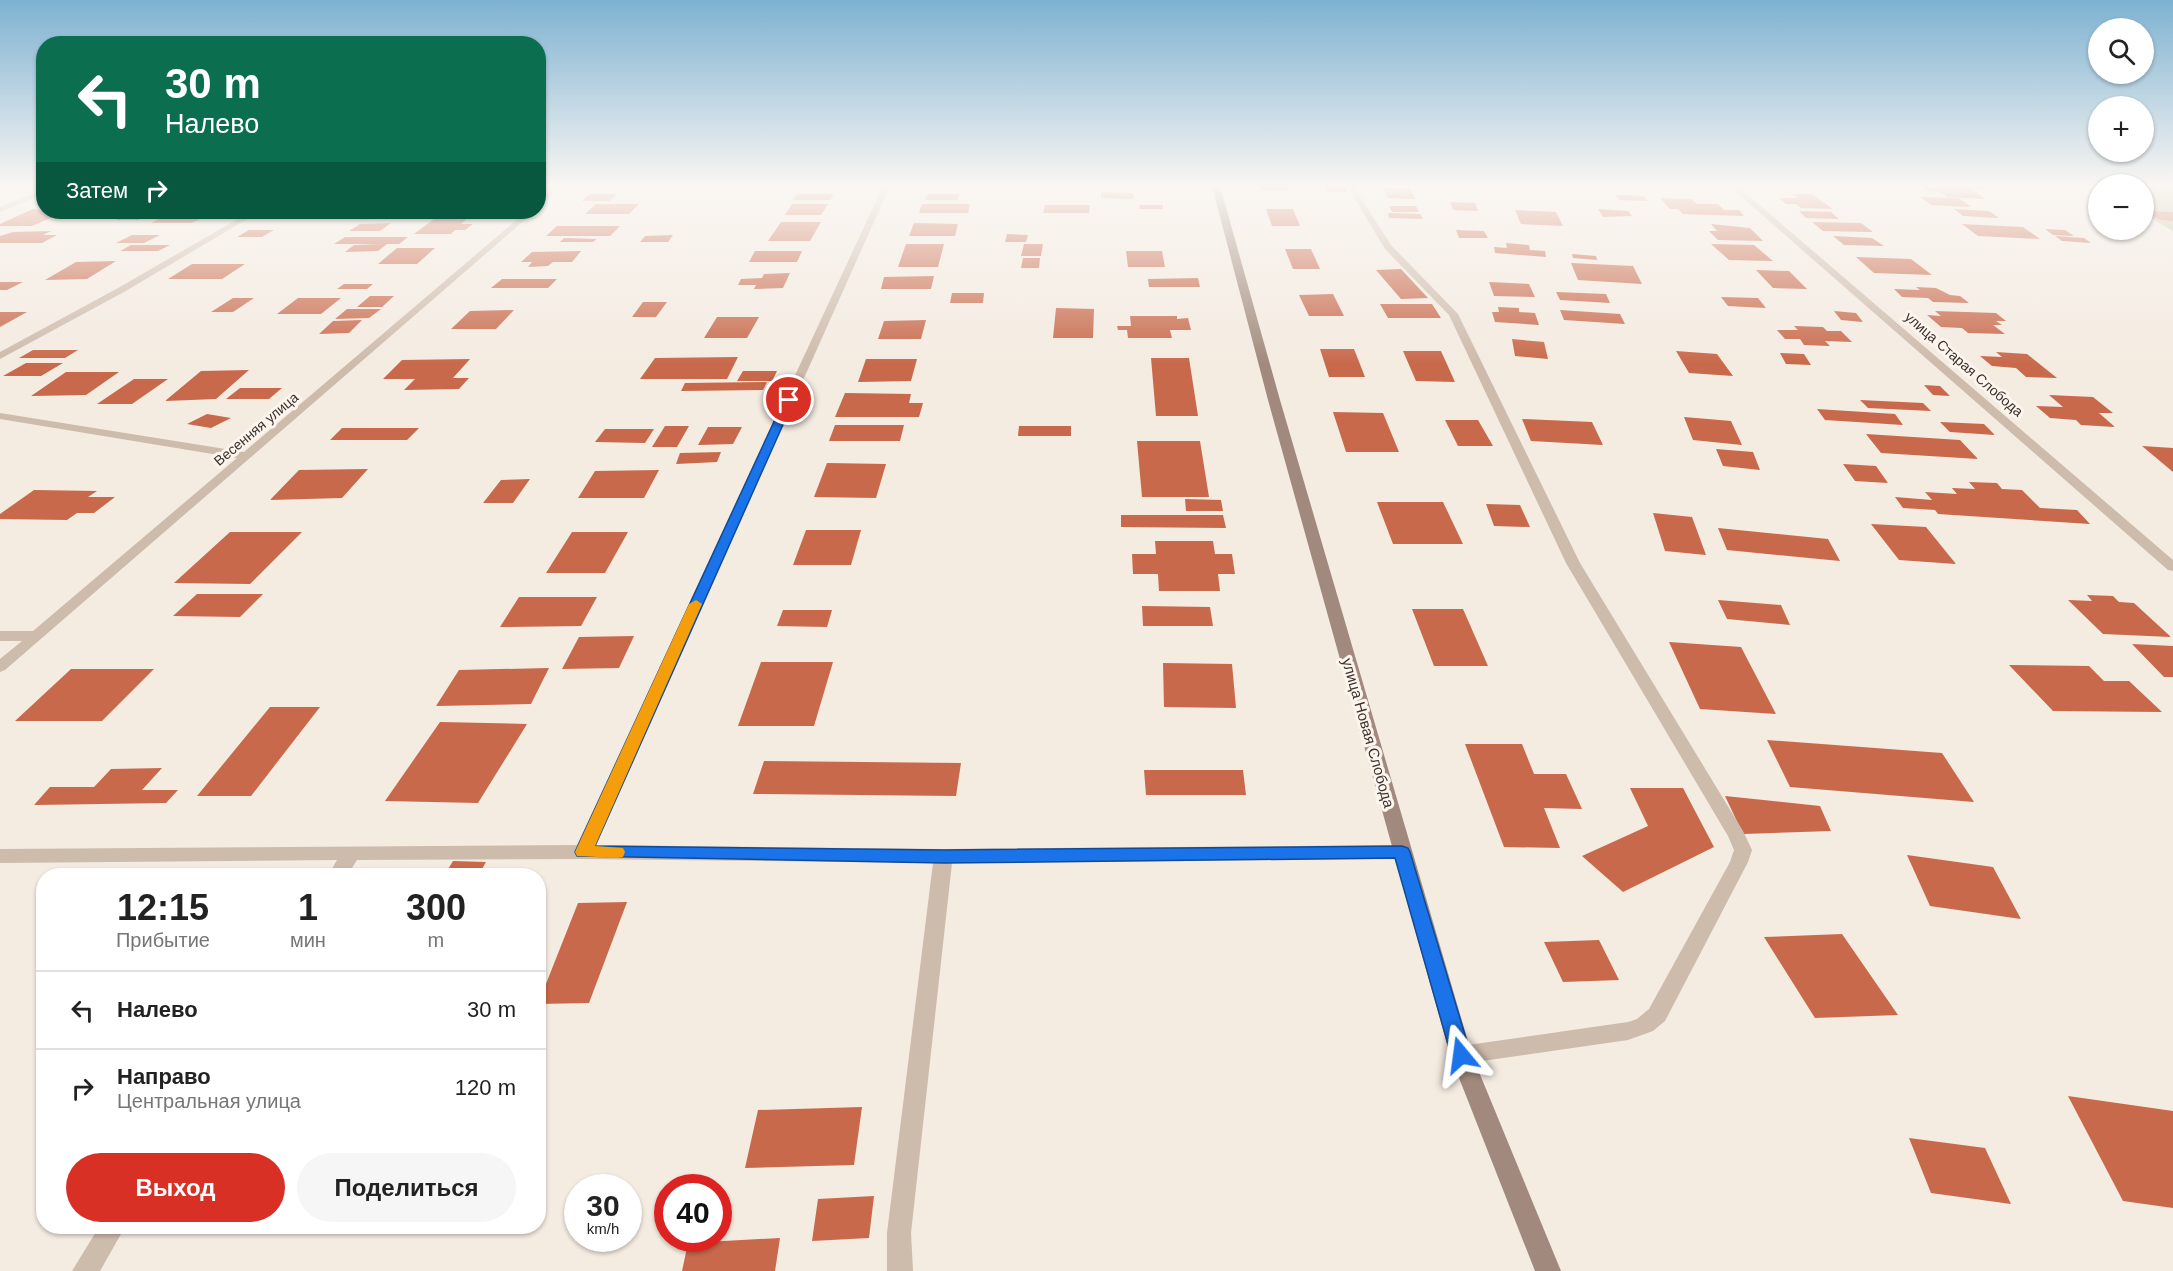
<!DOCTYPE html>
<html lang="ru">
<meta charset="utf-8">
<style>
body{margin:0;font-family:Helvetica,sans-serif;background:#f6f6f6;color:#222;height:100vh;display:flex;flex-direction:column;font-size:22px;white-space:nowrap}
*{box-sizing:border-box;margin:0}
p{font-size:20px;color:#767676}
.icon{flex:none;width:33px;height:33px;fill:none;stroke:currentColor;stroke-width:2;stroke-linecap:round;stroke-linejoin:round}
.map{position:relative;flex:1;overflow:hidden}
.drawer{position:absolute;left:36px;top:868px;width:510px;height:366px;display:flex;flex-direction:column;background:#fff;border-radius:24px;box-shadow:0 2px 4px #0004}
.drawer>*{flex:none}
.top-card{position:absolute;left:36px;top:36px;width:510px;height:183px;border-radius:24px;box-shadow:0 2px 4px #0004;background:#0b6e4f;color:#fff;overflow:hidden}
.buttons{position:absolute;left:2088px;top:18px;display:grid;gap:12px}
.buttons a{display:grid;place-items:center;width:66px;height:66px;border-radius:50%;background:#fff;box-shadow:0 2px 4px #0004;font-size:30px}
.speed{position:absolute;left:564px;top:1174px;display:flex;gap:12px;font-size:30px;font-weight:700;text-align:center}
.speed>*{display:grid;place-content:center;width:78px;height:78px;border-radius:50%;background:#fff;box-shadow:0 2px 4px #0004;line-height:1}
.speed small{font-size:15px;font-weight:400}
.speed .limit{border:9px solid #d22;background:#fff;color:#111}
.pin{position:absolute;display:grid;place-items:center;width:51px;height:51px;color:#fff;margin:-26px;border:3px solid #fff;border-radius:50%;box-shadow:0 2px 6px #0007}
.me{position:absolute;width:66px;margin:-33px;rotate:344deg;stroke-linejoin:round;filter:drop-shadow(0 0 4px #0008)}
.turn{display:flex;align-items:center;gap:21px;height:126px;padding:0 30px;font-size:27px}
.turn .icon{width:78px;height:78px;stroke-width:2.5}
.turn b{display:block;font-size:42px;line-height:51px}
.then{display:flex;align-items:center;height:57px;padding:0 30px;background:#0003;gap:12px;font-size:22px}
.eta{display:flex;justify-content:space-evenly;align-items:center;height:102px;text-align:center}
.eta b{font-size:36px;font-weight:700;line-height:42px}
.button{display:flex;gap:12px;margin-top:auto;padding:12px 30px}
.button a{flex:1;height:69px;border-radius:36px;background:#d93025;color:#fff;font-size:24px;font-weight:700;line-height:69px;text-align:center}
.button a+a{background:#f6f6f6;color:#222}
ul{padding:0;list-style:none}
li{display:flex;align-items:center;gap:18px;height:78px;padding:0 30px;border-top:2px solid #e0e0e0}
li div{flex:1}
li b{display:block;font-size:22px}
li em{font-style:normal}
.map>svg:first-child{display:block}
.green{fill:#b8c4a0}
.building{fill:#c8694b}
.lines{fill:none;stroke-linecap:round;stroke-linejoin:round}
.street{fill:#cdbbac;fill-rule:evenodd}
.secondary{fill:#a18a7d;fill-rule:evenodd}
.route{fill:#1a73e8;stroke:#114b97;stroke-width:1.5}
.slow{fill:#f59e0b}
.labels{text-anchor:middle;stroke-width:6;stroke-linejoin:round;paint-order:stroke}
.far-street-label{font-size:14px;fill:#3b302b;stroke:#fbf5ee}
.street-label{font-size:15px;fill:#3b302b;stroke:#fbf5ee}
</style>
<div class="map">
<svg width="2173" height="1271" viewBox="0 0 2173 1271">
<rect width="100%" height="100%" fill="#f4ebe1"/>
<path class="green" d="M 2144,186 L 2173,186 L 2173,231 L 2144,214 Z"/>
<path class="building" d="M 1259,186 L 1286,186 L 1288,190 L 1261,190 Z
M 1325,186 L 1344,186 L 1347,192 L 1328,192 Z
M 1921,186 L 1982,186 L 1987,189 L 1970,188 L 1985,199 L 1947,197 L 1941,192 L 1928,191 Z
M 1384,188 L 1410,188 L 1415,199 L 1388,198 Z
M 1101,192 L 1134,193 L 1133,199 L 1101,198 Z
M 590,194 L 617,194 L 610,201 L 582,201 Z
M 797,194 L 834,194 L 830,200 L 793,200 Z
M 927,194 L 959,194 L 957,200 L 925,200 Z
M 1792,194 L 1812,194 L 1833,209 L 1801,208 L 1796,204 L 1786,204 L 1779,198 L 1798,198 Z
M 1616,195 L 1644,196 L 1647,201 L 1619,200 Z
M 1920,197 L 1959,198 L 1971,207 L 1931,205 Z
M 1660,198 L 1692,199 L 1697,204 L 1718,204 L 1724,210 L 1739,210 L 1744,216 L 1683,214 L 1678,209 L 1670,209 Z
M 1450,202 L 1475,203 L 1478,211 L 1453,210 Z
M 596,204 L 639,204 L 629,214 L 585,214 Z
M 792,204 L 828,204 L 821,215 L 785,215 Z
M 922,204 L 970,204 L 968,213 L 919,213 Z
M 1045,205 L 1090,205 L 1089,213 L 1043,213 Z
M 1139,205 L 1163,205 L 1163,209 L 1140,209 Z
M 1389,206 L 1416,206 L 1419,212 L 1392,212 Z
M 33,209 L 64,212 L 32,226 L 0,226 L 0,224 Z
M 1266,209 L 1293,209 L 1300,226 L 1272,226 Z
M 1598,209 L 1628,211 L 1632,216 L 1603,217 Z
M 1954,209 L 1989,211 L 1999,218 L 1963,216 Z
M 1515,210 L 1556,212 L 1563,226 L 1521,224 Z
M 1799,211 L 1831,212 L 1839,219 L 1806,218 Z
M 2144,211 L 2173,212 L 2173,221 L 2160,220 Z
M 172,212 L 213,212 L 192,223 L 151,223 Z
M 387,212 L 422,212 L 417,215 L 381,215 Z
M 1388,213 L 1420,214 L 1423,219 L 1389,218 Z
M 127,214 L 149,214 L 138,220 L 116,220 Z
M 468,218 L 461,224 L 473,224 L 465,230 L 455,230 L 451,234 L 414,234 L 434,219 Z
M 781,222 L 821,222 L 810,241 L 768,241 Z
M 1812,222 L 1861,223 L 1873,232 L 1823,231 Z
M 391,223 L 380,231 L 349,231 L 360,224 Z
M 914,223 L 958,224 L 955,236 L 909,236 Z
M 1711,224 L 1750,228 L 1763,241 L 1718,240 L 1709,231 L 1717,231 Z
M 1962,224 L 2023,227 L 2040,239 L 1978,236 Z
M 557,226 L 620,226 L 610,236 L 546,236 Z
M 2045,229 L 2065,230 L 2074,236 L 2053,235 Z
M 249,230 L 274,230 L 262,237 L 237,237 Z
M 1456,230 L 1484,231 L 1488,238 L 1459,238 Z
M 51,231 L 43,235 L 57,235 L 42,243 L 0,243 L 0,236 L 13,232 Z
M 1007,234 L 1028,235 L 1026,242 L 1005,242 Z
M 132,235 L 160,235 L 144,243 L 116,243 Z
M 673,235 L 668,242 L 640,242 L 645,236 Z
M 1833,236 L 1872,238 L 1884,246 L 1844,245 Z
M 2055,236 L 2084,238 L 2091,243 L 2062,241 Z
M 345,237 L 408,237 L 399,244 L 387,244 L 378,251 L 345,252 L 354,245 L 381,244 L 334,244 Z
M 564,238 L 597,239 L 593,242 L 560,242 Z
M 1506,243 L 1529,245 L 1530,250 L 1545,251 L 1546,257 L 1495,253 L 1494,247 L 1507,248 Z
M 906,244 L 944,244 L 938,267 L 898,267 Z
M 1024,244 L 1043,244 L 1041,256 L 1021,256 Z
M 1711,244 L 1754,245 L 1773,261 L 1729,260 Z
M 131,245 L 170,245 L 158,251 L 120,251 Z
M 397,248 L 435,248 L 417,264 L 378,264 Z
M 1285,249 L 1311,249 L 1320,269 L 1293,269 Z
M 581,251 L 572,262 L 553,262 L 548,266 L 528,267 L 532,262 L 521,262 L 532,252 Z
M 755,251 L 802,251 L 797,262 L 749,262 Z
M 1126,251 L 1162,251 L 1165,267 L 1128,267 Z
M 1572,254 L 1596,256 L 1597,260 L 1573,258 Z
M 1856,257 L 1911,259 L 1932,275 L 1874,273 Z
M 1023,258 L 1040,258 L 1039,268 L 1021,268 Z
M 116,261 L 87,279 L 45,280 L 76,262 Z
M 1571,263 L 1633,266 L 1642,284 L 1578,280 Z
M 192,264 L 245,264 L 222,279 L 168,279 Z
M 1401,269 L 1428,298 L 1401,299 L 1376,270 Z
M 1756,270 L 1789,271 L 1807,289 L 1773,288 Z
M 790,273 L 783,288 L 754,289 L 756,285 L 738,285 L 741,279 L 762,278 L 764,274 Z
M 934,276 L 931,289 L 881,289 L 884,277 Z
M 1198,278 L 1200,287 L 1149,287 L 1148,279 Z
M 502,279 L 557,279 L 548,288 L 491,288 Z
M 0,282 L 23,282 L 7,290 L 0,290 Z
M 1489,282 L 1529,284 L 1535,297 L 1494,296 Z
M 344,284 L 373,284 L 367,289 L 337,289 Z
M 1916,287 L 1936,288 L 1950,295 L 1960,296 L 1969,303 L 1933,302 L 1928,298 L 1902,297 L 1894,289 L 1920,290 Z
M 1556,292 L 1606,294 L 1610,303 L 1560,300 Z
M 952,293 L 984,293 L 983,303 L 950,303 Z
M 1333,294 L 1344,316 L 1309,316 L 1299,295 Z
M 370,296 L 394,296 L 382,307 L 357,307 Z
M 1721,297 L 1758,298 L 1766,308 L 1728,306 Z
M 233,298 L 254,298 L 233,312 L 211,312 Z
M 298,298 L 341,298 L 321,314 L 277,314 Z
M 643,302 L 667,302 L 656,317 L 632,317 Z
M 1380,304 L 1432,304 L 1441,318 L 1388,318 Z
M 1498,307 L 1519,308 L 1519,312 L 1535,313 L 1539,325 L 1495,322 L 1492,312 L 1499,312 Z
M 1056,308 L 1094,309 L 1093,338 L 1053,338 Z
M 347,309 L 381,309 L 369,318 L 335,319 Z
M 514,310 L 496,329 L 451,329 L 470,311 Z
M 1560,310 L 1620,314 L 1625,324 L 1564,320 Z
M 1834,311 L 1856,313 L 1863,322 L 1841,320 Z
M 1935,311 L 1996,313 L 2006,321 L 1996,321 L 2002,325 L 1993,325 L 2005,334 L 1968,333 L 1962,328 L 1941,327 L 1927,315 L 1941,316 Z
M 0,312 L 27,312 L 0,327 Z
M 1130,316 L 1177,316 L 1177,319 L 1188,318 L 1191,330 L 1170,330 L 1172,338 L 1128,338 L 1127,330 L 1118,330 L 1117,326 L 1131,326 Z
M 717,317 L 759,317 L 747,338 L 704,338 Z
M 362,320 L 349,333 L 319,334 L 333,321 Z
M 926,320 L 921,339 L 878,339 L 884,321 Z
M 1794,326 L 1823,327 L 1827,331 L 1841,331 L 1852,342 L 1825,341 L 1830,346 L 1804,345 L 1800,339 L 1785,339 L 1777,330 L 1798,330 Z
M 1512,339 L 1544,342 L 1548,359 L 1515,356 Z
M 1320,349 L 1354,349 L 1365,377 L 1329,377 Z
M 33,350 L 78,350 L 65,358 L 19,358 Z
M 1403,351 L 1441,351 L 1455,382 L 1416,381 Z
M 1676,351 L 1717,354 L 1733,376 L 1689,373 Z
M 1996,352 L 2027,354 L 2057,378 L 2026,377 L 2016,368 L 1992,366 L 1980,356 L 2002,357 Z
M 1780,353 L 1804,354 L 1811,365 L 1786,364 Z
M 738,357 L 727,379 L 640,379 L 655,358 Z
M 1151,358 L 1189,358 L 1198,416 L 1156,416 Z
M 470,359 L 453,378 L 469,378 L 459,389 L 404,390 L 415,379 L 383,379 L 402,360 Z
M 866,359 L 917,359 L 911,381 L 858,382 Z
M 26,363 L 63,363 L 41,376 L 3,376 Z
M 249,370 L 216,399 L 165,401 L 201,371 Z
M 743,371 L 777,371 L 772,381 L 737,381 Z
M 66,372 L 119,372 L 86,395 L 31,396 Z
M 134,379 L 168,379 L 132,404 L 97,404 Z
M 767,382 L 763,390 L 681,391 L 685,383 Z
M 1924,385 L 1940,386 L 1950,396 L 1933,395 Z
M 240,388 L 282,388 L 269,399 L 226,399 Z
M 845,393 L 911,394 L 909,403 L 923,403 L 919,417 L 835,417 Z
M 2049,395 L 2093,397 L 2113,413 L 2099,413 L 2115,427 L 2081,425 L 2076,420 L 2050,418 L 2036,406 L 2063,407 Z
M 1860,400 L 1923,403 L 1931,411 L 1868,408 Z
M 1817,409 L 1895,414 L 1903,425 L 1825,420 Z
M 1333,412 L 1383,413 L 1399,452 L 1346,452 Z
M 207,414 L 231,418 L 211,428 L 187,424 Z
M 1684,417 L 1731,421 L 1742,445 L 1693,440 Z
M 1522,419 L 1592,422 L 1603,445 L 1531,441 Z
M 1445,420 L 1478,420 L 1493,446 L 1458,446 Z
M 1940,422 L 1984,424 L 1995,435 L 1950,432 Z
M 835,425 L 904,425 L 900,441 L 829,441 Z
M 665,426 L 689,426 L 677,447 L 652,447 Z
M 1019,426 L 1071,426 L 1071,436 L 1018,436 Z
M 708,427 L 742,427 L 733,444 L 698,445 Z
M 342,428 L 419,428 L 407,440 L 330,440 Z
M 605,429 L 654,429 L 645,443 L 595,442 Z
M 1866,434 L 1960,440 L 1978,459 L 1881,453 Z
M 1137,441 L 1200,441 L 1209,497 L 1142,497 Z
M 2142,446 L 2173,448 L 2173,472 Z
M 1716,449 L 1753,452 L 1760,470 L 1723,466 Z
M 721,452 L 717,462 L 676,464 L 680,453 Z
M 827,463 L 886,464 L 876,498 L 814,497 Z
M 1843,464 L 1876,466 L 1888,483 L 1855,481 Z
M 368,469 L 342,498 L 270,500 L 299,470 Z
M 659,470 L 644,498 L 578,498 L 595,471 Z
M 530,479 L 513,503 L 483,503 L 501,480 Z
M 1969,482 L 1997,483 L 2002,489 L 2022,490 L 2040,508 L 2077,510 L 2090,524 L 1938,514 L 1935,510 L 1903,508 L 1895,497 L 1932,500 L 1925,492 L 1957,494 L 1952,488 L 1975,489 Z
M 34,490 L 97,491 L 88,497 L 115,497 L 94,513 L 77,513 L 67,520 L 0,519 L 0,514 Z
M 1185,499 L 1221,500 L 1223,511 L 1186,511 Z
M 1377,502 L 1443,502 L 1463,544 L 1393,544 Z
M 1486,504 L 1520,505 L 1530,527 L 1494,526 Z
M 1653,513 L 1692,517 L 1706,555 L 1665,551 Z
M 1121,515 L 1223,515 L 1226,528 L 1121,527 Z
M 1871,524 L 1926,527 L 1956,564 L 1899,560 Z
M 1718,528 L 1828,539 L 1840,561 L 1727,550 Z
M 806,530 L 861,530 L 851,565 L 793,565 Z
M 230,532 L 302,532 L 250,584 L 174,583 Z
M 572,532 L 628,532 L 605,573 L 546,573 Z
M 1155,541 L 1213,541 L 1215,554 L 1232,554 L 1235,574 L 1218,574 L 1220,591 L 1159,591 L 1158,574 L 1133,574 L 1132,554 L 1156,554 Z
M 197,594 L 263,594 L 240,617 L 173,616 Z
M 2087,595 L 2113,596 L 2119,602 L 2134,603 L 2171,637 L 2103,634 L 2068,600 L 2092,601 Z
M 519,597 L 597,597 L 581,626 L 500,627 Z
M 1718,600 L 1781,605 L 1790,625 L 1727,619 Z
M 1142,606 L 1210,607 L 1213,626 L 1143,626 Z
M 1412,609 L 1463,609 L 1488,666 L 1434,666 Z
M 783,610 L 832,610 L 827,627 L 777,626 Z
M 634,636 L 619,668 L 562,669 L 579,637 Z
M 1669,642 L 1741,647 L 1776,714 L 1700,709 Z
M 2132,644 L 2173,646 L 2173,677 L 2164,677 Z
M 761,662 L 833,662 L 814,726 L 738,726 Z
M 1163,663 L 1232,664 L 1236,708 L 1164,707 Z
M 2009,665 L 2089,666 L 2104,681 L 2129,681 L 2162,712 L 2053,711 Z
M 549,668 L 531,704 L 436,706 L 459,670 Z
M 71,669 L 154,669 L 102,721 L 15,721 Z
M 270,707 L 320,707 L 251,796 L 197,796 Z
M 440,722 L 527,724 L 478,803 L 385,801 Z
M 1767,740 L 1942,753 L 1974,802 L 1790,787 Z
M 1465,744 L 1522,744 L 1534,774 L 1566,774 L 1582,809 L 1544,808 L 1560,848 L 1504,847 Z
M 764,761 L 961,763 L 956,796 L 753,794 Z
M 162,768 L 142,790 L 178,790 L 166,803 L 34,805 L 50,787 L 94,787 L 111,769 Z
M 1144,770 L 1243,770 L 1246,795 L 1146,795 Z
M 1630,788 L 1683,788 L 1714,847 L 1623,892 L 1582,856 L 1648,826 Z
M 1725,796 L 1820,806 L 1831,831 L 1743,834 Z
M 1907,855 L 1993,867 L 2021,919 L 1930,906 Z
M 453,861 L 486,862 L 478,876 L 444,876 Z
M 627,902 L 589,1003 L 538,1004 L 578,903 Z
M 1842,934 L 1898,1015 L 1815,1018 L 1764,937 Z
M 1599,940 L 1619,980 L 1563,982 L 1544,942 Z
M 2068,1096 L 2173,1111 L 2173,1208 L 2123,1201 Z
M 862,1107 L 854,1165 L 745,1168 L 758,1110 Z
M 1909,1138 L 1985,1148 L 2011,1204 L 1931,1193 Z
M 874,1196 L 869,1238 L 812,1241 L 818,1199 Z
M 780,1238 L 775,1271 L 682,1271 L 688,1243 Z"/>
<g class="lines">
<path class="street" d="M 553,186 L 561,186 L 538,206 L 538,199 Z
M 883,186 L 890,186 L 595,845 L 943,849 L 1402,845 L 1409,847 L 1411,852 L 1409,857 L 1402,859 L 952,863 L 911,1233 L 913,1271 L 887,1271 L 887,1233 L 933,863 L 583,859 L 357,860 L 347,876 L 328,876 L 337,860 L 0,863 L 0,849 L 577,845 Z
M 1347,186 L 1353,186 L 1391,245 L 1458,314 L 1580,563 L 1743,831 L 1752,850 L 1748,862 L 1665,1021 L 1653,1031 L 1628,1040 L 1461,1064 L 1453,1062 L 1450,1055 L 1453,1048 L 1461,1046 L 1628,1022 L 1637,1019 L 1649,1009 L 1730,862 L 1734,850 L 1728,836 L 1566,563 L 1449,315 L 1385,249 Z
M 1729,186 L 1845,186 L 1842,188 L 1742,190 L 2173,560 L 2173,571 L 2168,570 Z
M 2159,186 L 2166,186 L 2166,187 L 2173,191 L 2173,196 L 2158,190 Z
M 44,189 L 44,194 L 0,212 L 0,207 Z
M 250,212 L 259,212 L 124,292 L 0,359 L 0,352 L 118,288 Z
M 526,212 L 534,212 L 5,670 L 0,672 L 0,659 L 22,641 L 0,641 L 0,631 L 33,631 L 237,458 L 0,419 L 0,413 L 244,452 Z
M 99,1227 L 125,1227 L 100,1271 L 72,1271 Z"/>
<path class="secondary" d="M 1212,186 L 1220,186 L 1280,400 L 1472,1055 L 1561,1271 L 1535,1271 L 1450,1055 L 1268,400 Z"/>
</g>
<linearGradient id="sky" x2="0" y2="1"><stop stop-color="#7eb2d2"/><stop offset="0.51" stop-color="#faf6f2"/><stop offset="1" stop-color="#faf6f2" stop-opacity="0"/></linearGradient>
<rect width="2173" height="364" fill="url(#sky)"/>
<path class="route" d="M 789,397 L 794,400 L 595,846 L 944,850 L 1402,846 L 1408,848 L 1410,852 L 1471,1055 L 1468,1061 L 1461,1064 L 1454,1061 L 1451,1055 L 1395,858 L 944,863 L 577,856 L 575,852 L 784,400 Z"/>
<path class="slow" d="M 696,600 L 702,604 L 595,846 L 623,848 L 625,852 L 623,857 L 617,858 L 577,856 L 575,852 L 689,604 Z"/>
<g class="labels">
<g class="far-street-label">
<text transform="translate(1964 364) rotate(41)" y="5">улица Старая Слобода</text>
<text transform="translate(256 429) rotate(-40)" y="5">Весенняя улица</text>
</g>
<g class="street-label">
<text transform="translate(1368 733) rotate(74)" y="5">улица Новая Слобода</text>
</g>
</g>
</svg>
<div class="buttons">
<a><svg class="icon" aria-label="search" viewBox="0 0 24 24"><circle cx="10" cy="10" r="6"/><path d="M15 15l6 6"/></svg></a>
<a>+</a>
<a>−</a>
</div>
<div class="speed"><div>30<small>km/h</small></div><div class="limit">40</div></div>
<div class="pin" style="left:789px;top:400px;background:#d93025"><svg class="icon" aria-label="arrive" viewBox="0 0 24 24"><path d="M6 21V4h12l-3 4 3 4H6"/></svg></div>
<svg class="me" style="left:1461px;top:1055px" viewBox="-20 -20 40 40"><path d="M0-17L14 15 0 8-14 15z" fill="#1a73e8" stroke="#fff" stroke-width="4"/></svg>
<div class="top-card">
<div class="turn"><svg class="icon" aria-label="left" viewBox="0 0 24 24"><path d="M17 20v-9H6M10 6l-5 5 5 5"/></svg><div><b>30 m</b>Налево</div></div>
<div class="then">Затем<svg class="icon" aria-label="right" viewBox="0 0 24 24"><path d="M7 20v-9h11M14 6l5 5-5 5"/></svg></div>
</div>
<section class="drawer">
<div class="eta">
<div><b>12:15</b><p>Прибытие</p></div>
<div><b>1</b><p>мин</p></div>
<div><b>300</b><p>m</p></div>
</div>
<ul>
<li><svg class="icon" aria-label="left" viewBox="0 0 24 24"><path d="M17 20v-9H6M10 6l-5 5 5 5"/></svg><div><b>Налево</b></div><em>30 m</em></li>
<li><svg class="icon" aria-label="right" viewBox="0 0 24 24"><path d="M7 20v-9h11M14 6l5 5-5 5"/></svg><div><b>Направо</b><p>Центральная улица</p></div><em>120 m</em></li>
</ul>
<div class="button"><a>Выход</a><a>Поделиться</a></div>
</section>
</div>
